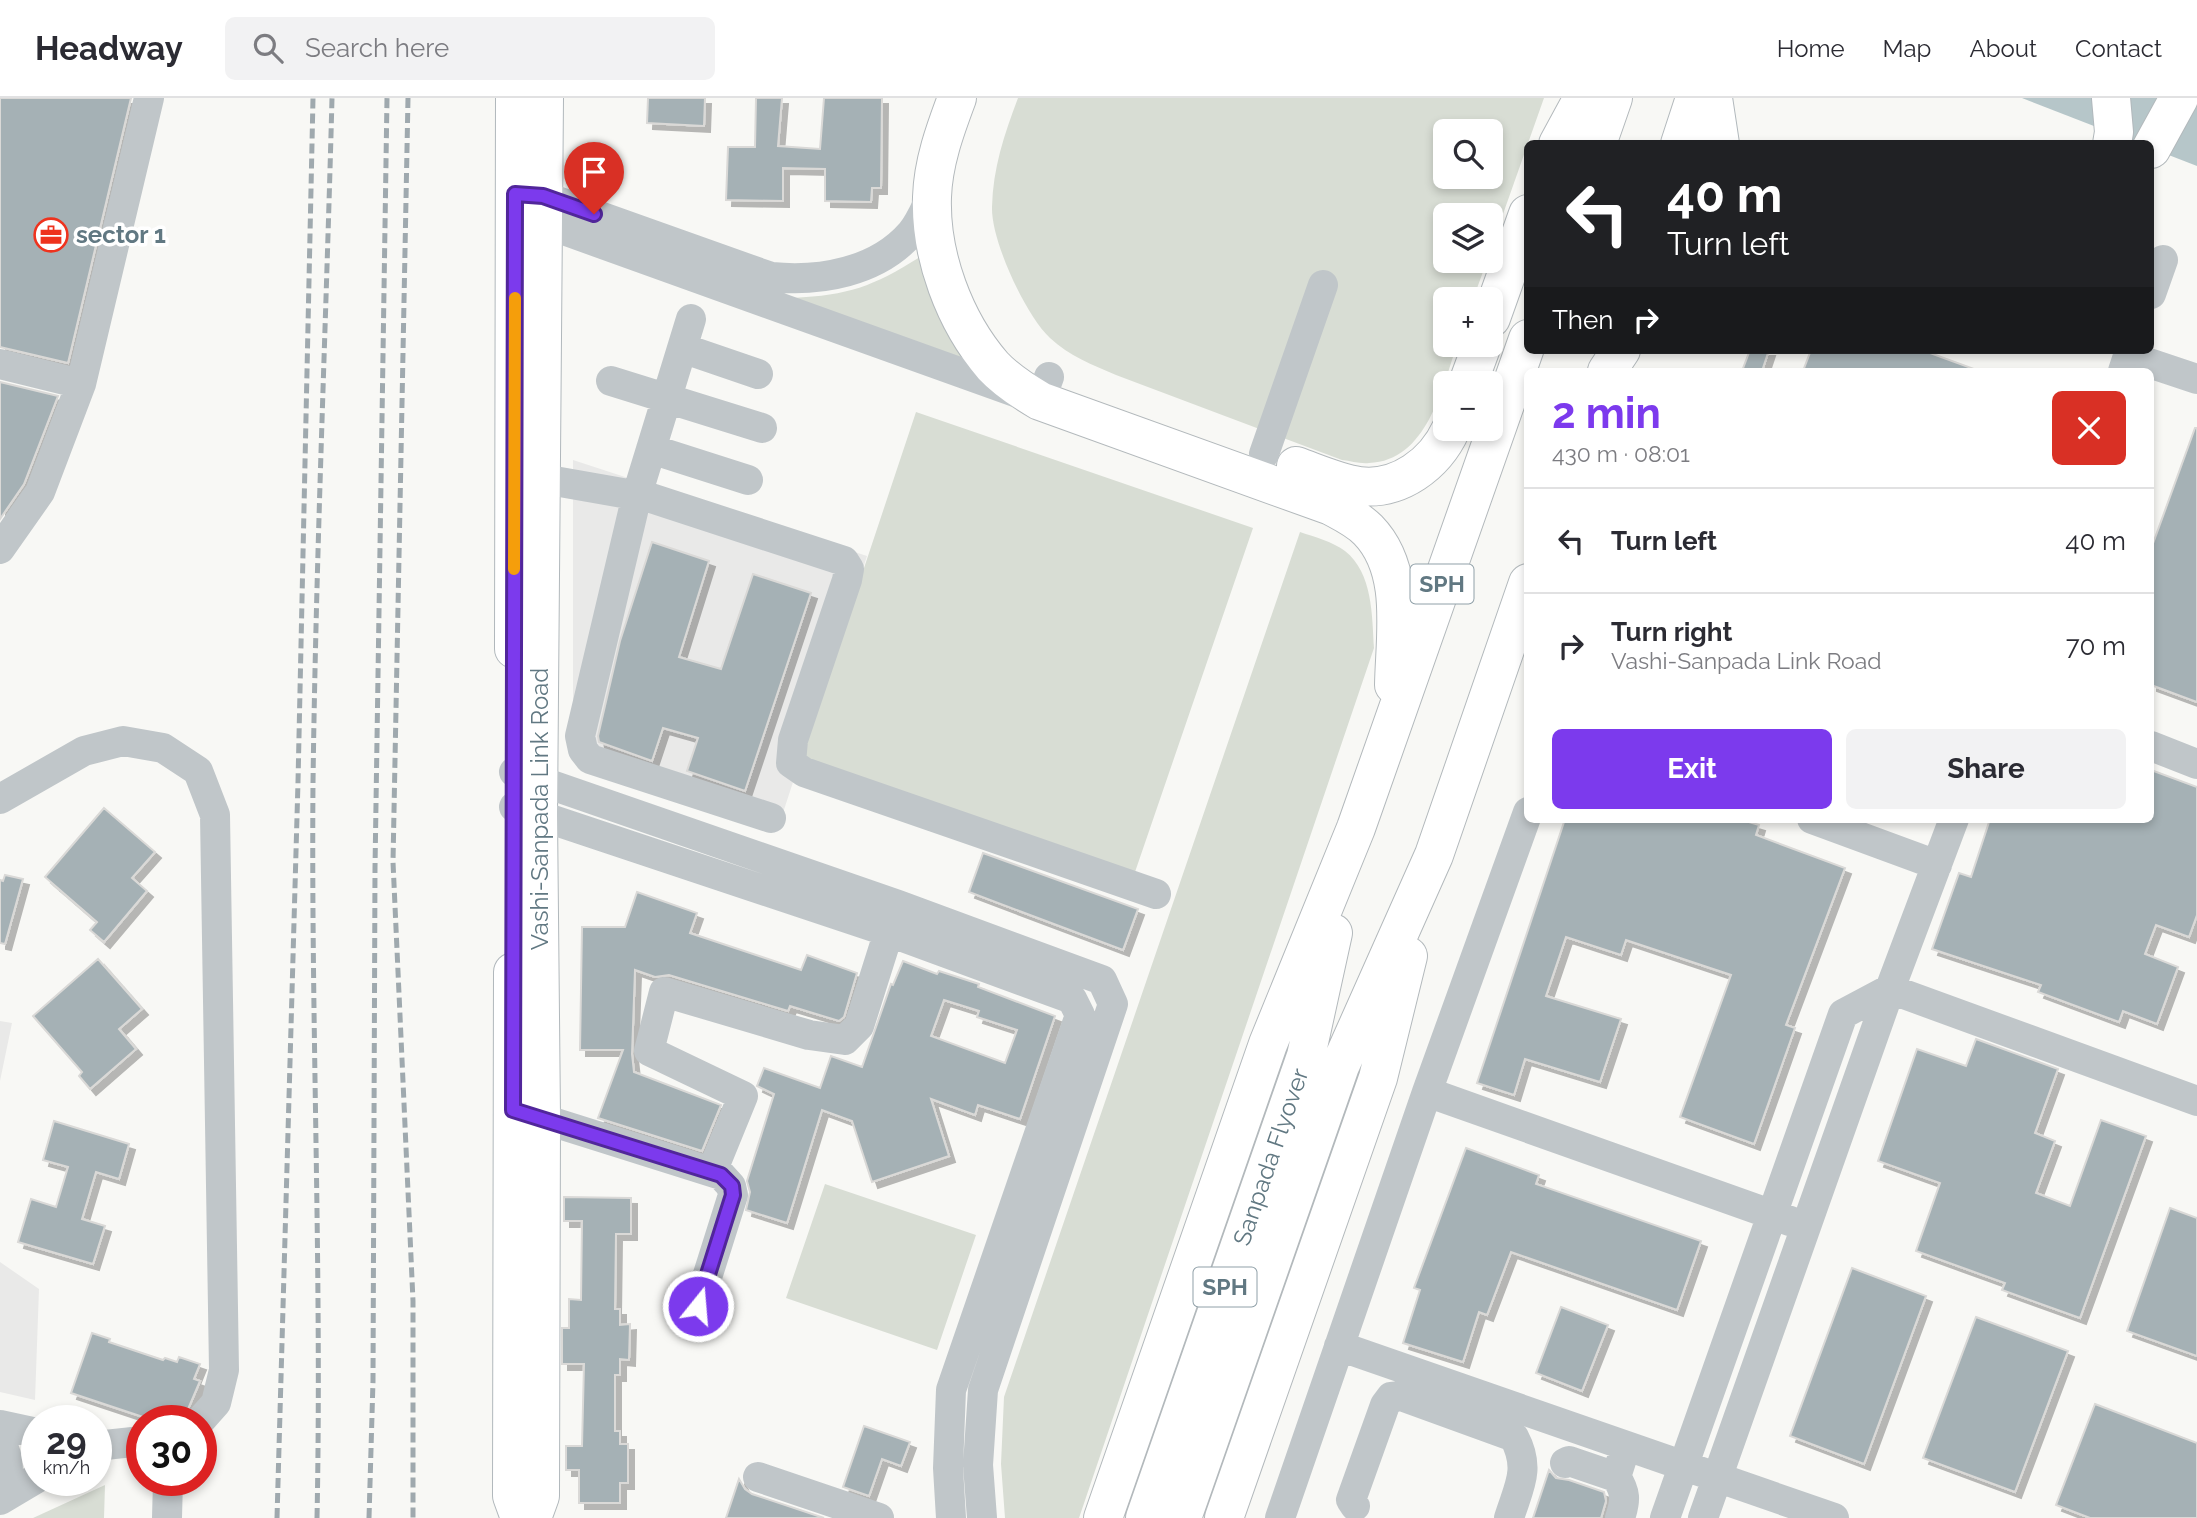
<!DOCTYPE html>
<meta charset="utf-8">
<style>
body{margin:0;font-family:Raleway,sans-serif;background:#f2f2f3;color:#2b2b33;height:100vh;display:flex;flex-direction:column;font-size:26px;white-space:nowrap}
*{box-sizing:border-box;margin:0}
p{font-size:23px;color:#7c7c81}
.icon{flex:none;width:38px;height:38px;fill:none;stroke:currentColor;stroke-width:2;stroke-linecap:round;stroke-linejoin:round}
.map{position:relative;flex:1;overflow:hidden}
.sheet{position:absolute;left:1524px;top:270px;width:630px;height:455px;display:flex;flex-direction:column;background:#fff;border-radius:10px;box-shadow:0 4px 10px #0003}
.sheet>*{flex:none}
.hud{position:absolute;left:1524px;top:42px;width:630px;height:214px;border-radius:10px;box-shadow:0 4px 10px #0003;background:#202124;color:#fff;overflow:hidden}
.buttons{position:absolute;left:1433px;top:21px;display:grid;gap:14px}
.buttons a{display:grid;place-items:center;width:70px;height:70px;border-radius:10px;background:#fff;box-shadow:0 4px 10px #0003;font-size:35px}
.speed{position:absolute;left:21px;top:1307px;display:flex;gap:14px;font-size:35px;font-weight:700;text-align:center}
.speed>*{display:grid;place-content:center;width:91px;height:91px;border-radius:50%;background:#fff;box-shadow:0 4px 10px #0003;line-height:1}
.speed small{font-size:18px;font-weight:400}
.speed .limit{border:10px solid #d22;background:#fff;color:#111}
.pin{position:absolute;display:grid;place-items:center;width:60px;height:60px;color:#fff;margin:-72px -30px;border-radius:50% 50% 50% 0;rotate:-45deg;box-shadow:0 0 7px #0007}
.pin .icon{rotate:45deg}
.me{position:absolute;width:77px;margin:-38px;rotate:17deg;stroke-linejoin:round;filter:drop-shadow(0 0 5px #0008)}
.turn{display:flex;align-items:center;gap:24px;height:147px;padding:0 28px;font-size:32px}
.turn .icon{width:91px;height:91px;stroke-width:2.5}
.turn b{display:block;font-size:49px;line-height:60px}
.then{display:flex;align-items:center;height:66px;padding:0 28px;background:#0003;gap:14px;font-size:26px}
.round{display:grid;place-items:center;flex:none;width:74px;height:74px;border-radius:10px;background:#f2f2f3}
.headline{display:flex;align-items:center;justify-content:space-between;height:119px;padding:0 28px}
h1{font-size:42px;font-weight:700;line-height:52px;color:#7c3aed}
.button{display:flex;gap:14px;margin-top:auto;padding:14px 28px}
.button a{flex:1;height:80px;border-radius:10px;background:#7c3aed;color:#fff;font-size:28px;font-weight:700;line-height:80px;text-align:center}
.button a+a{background:#f2f2f3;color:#2b2b33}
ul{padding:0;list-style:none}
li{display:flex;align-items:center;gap:21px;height:105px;padding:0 28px;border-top:2px solid #e1e1e2}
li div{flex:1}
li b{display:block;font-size:26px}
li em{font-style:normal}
header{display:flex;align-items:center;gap:42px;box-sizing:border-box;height:98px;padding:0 35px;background:#fff;border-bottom:2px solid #e1e1e2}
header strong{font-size:33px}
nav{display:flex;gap:38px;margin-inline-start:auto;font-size:24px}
.search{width:490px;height:63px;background:#f2f2f3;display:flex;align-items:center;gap:18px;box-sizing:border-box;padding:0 24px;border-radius:10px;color:#7c7c81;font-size:26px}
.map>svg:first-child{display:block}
.built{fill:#e9e9e8}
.green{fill:#d8ddd4;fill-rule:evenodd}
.water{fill:#b6c6c9}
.building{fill:#a5b1b5;stroke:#dad9d7;stroke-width:2;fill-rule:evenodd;filter:url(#shadow)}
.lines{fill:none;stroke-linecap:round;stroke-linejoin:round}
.major-casing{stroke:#b1b8bc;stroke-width:40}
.highway-casing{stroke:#b3b9bc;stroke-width:40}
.minor{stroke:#c0c6c9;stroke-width:30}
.major{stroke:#fff;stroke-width:38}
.highway{stroke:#fff;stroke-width:38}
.rail{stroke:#9fa9ae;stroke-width:5;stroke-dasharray:10 5;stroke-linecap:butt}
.route-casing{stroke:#51269a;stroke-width:18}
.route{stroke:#7c3aed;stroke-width:12}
.slow{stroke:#f59e0b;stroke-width:12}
.labels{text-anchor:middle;stroke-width:7;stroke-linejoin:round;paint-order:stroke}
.shield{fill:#fff;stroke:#90a0a8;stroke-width:2}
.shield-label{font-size:23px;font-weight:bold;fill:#617882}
.poi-label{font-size:24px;font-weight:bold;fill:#617882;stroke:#fff;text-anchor:start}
.street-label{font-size:24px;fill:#617882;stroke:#fff}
</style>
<header>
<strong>Headway</strong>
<div class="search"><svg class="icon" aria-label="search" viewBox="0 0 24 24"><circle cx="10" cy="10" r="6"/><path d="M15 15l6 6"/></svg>Search here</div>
<nav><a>Home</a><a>Map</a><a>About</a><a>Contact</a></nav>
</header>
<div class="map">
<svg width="2197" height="1420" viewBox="0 0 2197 1420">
<defs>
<filter id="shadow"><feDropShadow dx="6" dy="6" stdDeviation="0" flood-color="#0004"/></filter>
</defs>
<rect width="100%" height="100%" fill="#f8f8f5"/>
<path class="built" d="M 573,362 L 867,458 L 778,730 L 573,663 Z
M 0,923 L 12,925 L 0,983 Z
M 0,1164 L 39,1191 L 35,1302 L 0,1294 Z"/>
<path class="green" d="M 1018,0 L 1544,0 L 1491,150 L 1491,117 L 1446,117 L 1446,163 L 1487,163 L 1473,201 L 1446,201 L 1446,247 L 1457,247 C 1442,290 1427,363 1369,365 C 1360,366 1351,363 1342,362 L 1116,277 C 1093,267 1069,258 1050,240 C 1026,218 991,143 992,109 C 993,70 1004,37 1018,0 ZM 1446,33 L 1491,33 L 1491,79 L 1446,79 Z
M 920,159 C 928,198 943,229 965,261 L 793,200 C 849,197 872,189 920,159 Z
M 916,314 L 1253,430 L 1135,774 L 801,659 Z
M 1300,434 C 1315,439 1333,444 1345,453 C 1373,475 1372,518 1374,550 L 1079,1420 L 1005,1420 L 1001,1366 L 1004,1299 Z
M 825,1086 L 976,1137 L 937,1252 L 786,1200 Z
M 105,1387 L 104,1420 L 33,1420 Z"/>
<path class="water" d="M 2022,0 L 2197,0 L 2197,68 Z"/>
<path class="building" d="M 0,0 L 131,0 L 68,265 L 0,249 Z
M 648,0 L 705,0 L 704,28 L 647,25 Z
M 756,0 L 782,0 L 778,48 L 820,51 L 824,0 L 882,0 L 881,90 L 872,90 L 871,104 L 825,103 L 825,71 L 783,70 L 783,103 L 726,102 L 728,49 L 755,49 Z
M 1750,252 L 1769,252 L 1762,273 L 1742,273 Z
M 1811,252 L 1922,252 L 1974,271 L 1973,273 L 1803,273 Z
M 0,284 L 58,298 L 24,386 L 0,421 Z
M 2195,330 L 2197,330 L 2197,604 L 2151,587 L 2151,451 Z
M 652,444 L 709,463 L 679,559 L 721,571 L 753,476 L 811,495 L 745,693 L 687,673 L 698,640 L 663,630 L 652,663 L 599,644 L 598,638 L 620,543 Z
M 2151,672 L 2197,689 L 2197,817 L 2189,839 L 2156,827 L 2145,856 L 2178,869 L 2157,926 L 2123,913 L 2119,924 L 2038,894 L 2041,887 L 1932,851 L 1959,775 L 1971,779 L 1990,721 L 2151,721 Z
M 104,710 L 155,754 L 132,780 L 147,793 L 104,844 L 90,832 L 97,824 L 45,779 Z
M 1565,721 L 1739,721 L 1759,727 L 1756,737 L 1845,770 L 1786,927 L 1795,930 L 1754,1046 L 1680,1019 L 1731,877 L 1626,842 L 1621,857 L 1566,839 L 1546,898 L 1621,921 L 1600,984 L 1525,961 L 1514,997 L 1477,985 Z
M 983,755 L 1138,811 L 1123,852 L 969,794 Z
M 5,777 L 23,781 L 5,846 L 0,845 L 0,782 L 3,783 Z
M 637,794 L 697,815 L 690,835 L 801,872 L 807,857 L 857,875 L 844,919 L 839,923 L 790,908 L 788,913 L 669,877 L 655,879 L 635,872 L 632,956 L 634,974 L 721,1007 L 702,1053 L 598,1020 L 623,952 L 580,952 L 582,829 L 625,829 Z
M 98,861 L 142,911 L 119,931 L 136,951 L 90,991 L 79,978 L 82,974 L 33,918 Z
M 903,863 L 937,876 L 939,873 L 979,886 L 978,889 L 1055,918 L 1020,1021 L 978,1007 L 975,1017 L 931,1001 L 949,1058 L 872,1084 L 852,1023 L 822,1012 L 787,1125 L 746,1112 L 750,1094 L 747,1083 L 774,996 L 757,988 L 764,970 L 820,990 L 831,958 L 862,969 L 891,886 L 893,887 ZM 944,902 L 979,913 L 977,919 L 1017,932 L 1005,965 L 931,938 Z
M 1976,941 L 2058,971 L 2035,1035 L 2055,1043 L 2036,1095 L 2070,1108 L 2101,1022 L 2146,1038 L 2080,1220 L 2002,1192 L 2005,1185 L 1916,1153 L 1940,1085 L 1878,1063 L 1917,951 L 1966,968 Z
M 54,1023 L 129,1046 L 119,1081 L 96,1074 L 82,1121 L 105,1128 L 93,1166 L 18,1144 L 31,1101 L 56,1109 L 68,1069 L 43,1062 Z
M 1466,1050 L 1539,1077 L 1536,1086 L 1701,1143 L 1677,1212 L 1511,1154 L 1487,1217 L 1479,1214 L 1463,1264 L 1403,1245 L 1420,1192 L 1414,1190 Z
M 564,1099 L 631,1100 L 631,1136 L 616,1136 L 615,1211 L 620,1211 L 620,1227 L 630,1226 L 629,1262 L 620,1261 L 620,1277 L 615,1277 L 615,1333 L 620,1333 L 620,1346 L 628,1346 L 628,1385 L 620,1385 L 620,1405 L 579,1405 L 579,1372 L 566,1372 L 566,1348 L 582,1348 L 584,1266 L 562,1266 L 562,1230 L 569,1230 L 569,1201 L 581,1202 L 582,1123 L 564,1123 Z
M 2170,1110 L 2197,1120 L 2197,1258 L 2127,1233 Z
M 1852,1170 L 1926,1198 L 1864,1366 L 1790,1338 Z
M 1561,1209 L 1608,1227 L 1582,1293 L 1536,1275 Z
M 1976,1219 L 2068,1253 L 2015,1394 L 1923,1360 Z
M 92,1235 L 110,1241 L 109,1244 L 163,1262 L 165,1260 L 177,1264 L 179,1259 L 200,1266 L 194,1281 L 200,1283 L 183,1323 L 155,1323 L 71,1295 Z
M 2095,1306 L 2197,1345 L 2197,1420 L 2090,1420 L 2056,1407 Z
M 864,1328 L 910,1344 L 901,1368 L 882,1361 L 869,1398 L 843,1389 Z
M 1549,1372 L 1556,1380 L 1569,1382 L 1604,1394 L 1606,1403 L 1601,1420 L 1533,1420 Z
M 739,1381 L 745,1391 L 752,1396 L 824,1420 L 726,1420 Z"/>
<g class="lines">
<defs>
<path id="major" d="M 1713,0 L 1720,46
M 2111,0 L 2114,34 L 2112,46
M 514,551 L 515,0
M 513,874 L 512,1398 L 520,1420
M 532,1420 L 540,1398 L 541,1019 L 538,717 L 544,0"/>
<path id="highway" d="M 957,0 C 945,32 933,65 932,99 C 930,157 954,223 993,268 C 1006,282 1023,293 1040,303 L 1331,408 C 1344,415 1357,421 1368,432 C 1407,472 1395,536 1394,587
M 1558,46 L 1583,0
M 1597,46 L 1613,0
M 1680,46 L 1695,0
M 2151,51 L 2179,0
M 1491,220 L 1528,116
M 1607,273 L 1621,252
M 1468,285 L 1482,247
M 1296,368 C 1316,375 1338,385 1359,388 C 1399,393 1435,366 1451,331
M 1103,1420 L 1268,946 L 1356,730 L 1528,241
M 1145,1420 L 1306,958 L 1333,835
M 1182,1420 L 1340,968 L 1434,757 L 1528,485
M 1224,1420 L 1378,980 L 1408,858"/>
</defs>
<use href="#major" class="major-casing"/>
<use href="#highway" class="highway-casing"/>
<path class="minor" d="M 522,96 L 543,98 L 771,179 C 820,184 877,174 911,135 C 920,125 926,109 932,97
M 522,123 L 544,125 L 1040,303 L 1049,279
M 2151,196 L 2163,162
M 691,221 L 637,397 L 580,638 L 583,652 L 590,661 L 771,720
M 682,250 L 758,276
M 0,266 L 81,286
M 2123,273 L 2128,258 L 2197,281
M 611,283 L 762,330
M 651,351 L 748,382
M 1264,356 L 1323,187
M 543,381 L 651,400 L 844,463 L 849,471 L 847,482 L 793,642 L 791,665 L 804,674 L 1156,796
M 0,451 L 40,394 L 81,286 L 149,0
M 2151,648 L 2197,666
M 514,674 L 898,807 L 1102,882 L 1113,906 L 983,1292 L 978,1367 L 982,1420
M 0,701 L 84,653 L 123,643 L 163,650 L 198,673 L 215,717 L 224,1272 L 216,1305 L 200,1323
M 514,709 L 889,834 L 1072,901 L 1080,917 L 951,1292 L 948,1370 L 951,1420
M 1812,721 L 1937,767
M 1427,994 L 1790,1123
M 521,1014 L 721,1077 L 731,1088 L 733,1097 L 698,1208
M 712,1074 L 743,998 L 649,953 L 664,894 L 809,937 L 845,942 L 859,928 L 895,814
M 1339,1248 L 1834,1420
M 0,1327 L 37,1335
M 0,1342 C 10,1360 11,1379 0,1397
M 96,1350 L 105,1347 L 142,1343
M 1565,1365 L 1569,1363 L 1616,1379
M 758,1379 L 879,1420
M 0,1402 L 37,1380
M 1355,1408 L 1351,1402 L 1385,1307 L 1391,1299 L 1401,1298 L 1514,1339 C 1531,1371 1519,1388 1509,1420
M 167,1420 L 168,1382
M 1280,1420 L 1427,994 L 1528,714
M 1620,1420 C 1626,1402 1626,1394 1616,1379 L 1626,1348
M 1665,1420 L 1843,916 L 1890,891 L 2197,1003
M 1703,1420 L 1890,891 L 1954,721"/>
<use href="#major" class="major"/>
<use href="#highway" class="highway"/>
<path class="rail" d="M 408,0 L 393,764 L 413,1203 L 413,1420
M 277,1420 L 298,684 L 313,0
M 317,1420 C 322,1175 311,930 313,685 C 316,457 326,228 332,0
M 369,1420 L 373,1283 L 375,770 L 387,0"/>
</g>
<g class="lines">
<defs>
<path id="route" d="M 594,116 L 543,98 L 515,96 L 513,1012 L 721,1077 L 732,1088 L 733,1097 L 698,1208"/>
</defs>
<use href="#route" class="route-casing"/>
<use href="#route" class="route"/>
<path class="slow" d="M 514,471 L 515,200"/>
</g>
<defs>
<symbol id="office-ring" viewBox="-11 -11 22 22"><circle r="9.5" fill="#fff" stroke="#ee331e" stroke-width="1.5"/><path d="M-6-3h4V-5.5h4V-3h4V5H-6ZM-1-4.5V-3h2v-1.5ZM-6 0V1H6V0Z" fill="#ee331e"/></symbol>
</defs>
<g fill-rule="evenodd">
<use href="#office-ring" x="32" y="118" width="38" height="38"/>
</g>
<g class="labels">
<g class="shield">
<rect x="1410.5" y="466.5" width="63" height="39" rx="5"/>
<rect x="1193.5" y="1169.5" width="63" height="39" rx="5"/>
</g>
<g class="shield-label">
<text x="1442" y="494">SPH</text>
<text x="1225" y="1197">SPH</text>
</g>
<g class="poi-label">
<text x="76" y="145">sector 1</text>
</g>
<g class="street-label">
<text transform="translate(540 711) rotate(-90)" y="8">Vashi-Sanpada Link Road</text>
<text transform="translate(1271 1059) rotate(-71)" y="8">Sanpada Flyover</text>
</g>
</g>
</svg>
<div class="buttons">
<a><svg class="icon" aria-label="search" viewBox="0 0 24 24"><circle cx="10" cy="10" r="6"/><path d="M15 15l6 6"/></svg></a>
<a><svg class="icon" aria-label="layers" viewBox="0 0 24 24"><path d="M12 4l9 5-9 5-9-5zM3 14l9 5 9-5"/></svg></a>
<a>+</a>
<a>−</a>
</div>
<div class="speed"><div>29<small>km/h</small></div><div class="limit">30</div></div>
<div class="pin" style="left:594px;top:116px;background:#d93025"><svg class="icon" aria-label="arrive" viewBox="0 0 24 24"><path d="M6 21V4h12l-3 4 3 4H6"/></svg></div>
<svg class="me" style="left:698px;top:1208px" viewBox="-20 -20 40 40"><circle r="17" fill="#7c3aed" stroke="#fff" stroke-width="3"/><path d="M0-11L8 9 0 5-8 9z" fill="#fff"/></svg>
<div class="hud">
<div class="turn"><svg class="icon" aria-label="left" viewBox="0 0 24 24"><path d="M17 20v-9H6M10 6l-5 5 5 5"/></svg><div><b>40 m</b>Turn left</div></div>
<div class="then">Then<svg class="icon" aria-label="right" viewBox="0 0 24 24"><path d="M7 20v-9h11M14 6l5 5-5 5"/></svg></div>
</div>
<section class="sheet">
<div class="headline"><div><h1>2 min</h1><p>430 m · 08:01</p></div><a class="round" style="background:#d93025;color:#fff"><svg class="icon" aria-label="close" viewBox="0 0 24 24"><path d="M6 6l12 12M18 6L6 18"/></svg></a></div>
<ul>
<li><svg class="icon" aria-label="left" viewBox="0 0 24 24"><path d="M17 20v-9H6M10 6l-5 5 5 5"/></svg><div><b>Turn left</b></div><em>40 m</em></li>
<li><svg class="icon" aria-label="right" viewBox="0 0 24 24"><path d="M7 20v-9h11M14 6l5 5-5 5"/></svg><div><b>Turn right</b><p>Vashi-Sanpada Link Road</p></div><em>70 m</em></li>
</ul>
<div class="button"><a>Exit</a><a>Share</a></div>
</section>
</div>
